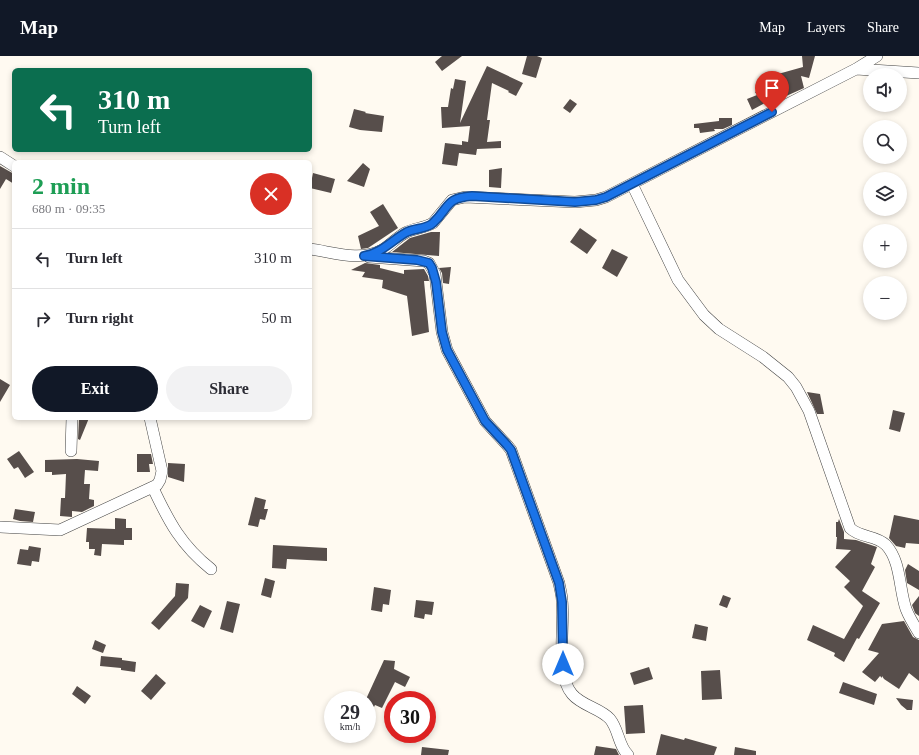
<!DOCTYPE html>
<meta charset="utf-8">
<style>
body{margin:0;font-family:"Times New Roman",serif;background:#f2f2f3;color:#2b2b33;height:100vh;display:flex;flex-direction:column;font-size:15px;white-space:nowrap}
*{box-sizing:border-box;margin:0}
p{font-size:13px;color:#7c7c81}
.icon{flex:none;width:22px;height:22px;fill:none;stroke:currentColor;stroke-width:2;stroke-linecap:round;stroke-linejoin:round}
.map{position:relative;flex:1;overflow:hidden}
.side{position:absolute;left:12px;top:104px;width:300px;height:260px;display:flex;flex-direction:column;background:#fff;border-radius:6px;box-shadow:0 2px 6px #0003}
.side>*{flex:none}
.banner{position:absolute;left:12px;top:12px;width:300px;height:84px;border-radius:6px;box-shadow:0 2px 6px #0003;background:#0b6e4f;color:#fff;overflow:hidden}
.controls{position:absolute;left:863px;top:12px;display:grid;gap:8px}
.controls a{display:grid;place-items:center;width:44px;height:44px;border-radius:50%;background:#fff;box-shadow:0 2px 6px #0003;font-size:20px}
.speed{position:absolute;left:324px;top:635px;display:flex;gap:8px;font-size:20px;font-weight:700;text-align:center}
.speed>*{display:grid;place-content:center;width:52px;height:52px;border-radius:50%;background:#fff;box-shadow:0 2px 6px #0003;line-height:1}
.speed small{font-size:10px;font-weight:400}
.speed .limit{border:6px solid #d22;background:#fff;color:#111}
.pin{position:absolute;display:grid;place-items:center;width:34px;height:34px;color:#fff;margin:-41px -17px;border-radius:50% 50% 50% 0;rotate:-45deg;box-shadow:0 0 4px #0007}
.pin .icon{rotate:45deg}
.me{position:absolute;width:44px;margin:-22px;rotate:0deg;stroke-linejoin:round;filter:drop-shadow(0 0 3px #0008)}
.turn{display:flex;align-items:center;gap:14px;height:84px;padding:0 20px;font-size:18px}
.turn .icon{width:52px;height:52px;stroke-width:2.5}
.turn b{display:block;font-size:28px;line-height:34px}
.round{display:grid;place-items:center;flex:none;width:42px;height:42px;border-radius:21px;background:#f2f2f3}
.overview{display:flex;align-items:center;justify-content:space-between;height:68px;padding:0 20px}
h1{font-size:24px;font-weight:800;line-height:30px;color:#1e9e55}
.action{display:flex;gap:8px;margin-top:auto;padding:8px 20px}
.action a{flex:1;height:46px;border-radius:24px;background:#111827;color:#fff;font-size:16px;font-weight:800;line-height:46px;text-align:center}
.action a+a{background:#f2f2f3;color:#2b2b33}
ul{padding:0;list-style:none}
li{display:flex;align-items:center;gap:12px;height:60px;padding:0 20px;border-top:1px solid #e1e1e2}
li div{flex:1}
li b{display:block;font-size:15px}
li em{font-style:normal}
header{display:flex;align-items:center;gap:24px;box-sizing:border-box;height:56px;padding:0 20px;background:#111827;color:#fff}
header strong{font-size:19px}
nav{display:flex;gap:22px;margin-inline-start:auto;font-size:14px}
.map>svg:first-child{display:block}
.building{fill:#574e4b}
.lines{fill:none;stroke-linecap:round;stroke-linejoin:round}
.minor-casing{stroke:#424242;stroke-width:12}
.minor{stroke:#fff;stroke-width:11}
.route-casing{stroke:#114b97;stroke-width:10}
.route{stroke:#1a73e8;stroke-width:7}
</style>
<header>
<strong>Map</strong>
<nav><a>Map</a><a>Layers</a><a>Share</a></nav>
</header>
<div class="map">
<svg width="919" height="699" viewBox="0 0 919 699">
<rect width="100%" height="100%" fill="#fffaf1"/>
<path class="building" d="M 442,0 L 462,0 L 442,15 L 435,6 Z
M 527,0 L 537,0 L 542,2 L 536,22 L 522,18 Z
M 802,0 L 815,0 L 809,22 L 801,20 L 804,32 L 784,41 L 783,37 L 752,54 L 747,43 L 757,39 L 755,36 L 779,22 L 778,18 L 803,11 Z
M 487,10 L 523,27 L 516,40 L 508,36 L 509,35 L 492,27 L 487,64 L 490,64 L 487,86 L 501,85 L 501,92 L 477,93 L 476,99 L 459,97 L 457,110 L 442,108 L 445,87 L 462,89 L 462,85 L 468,86 L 470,70 L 442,72 L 441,51 L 448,51 L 451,32 L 453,33 L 455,23 L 466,25 L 460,67 Z
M 570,43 L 577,48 L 570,57 L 563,52 Z
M 354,53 L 366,56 L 365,57 L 384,60 L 382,76 L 360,74 L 349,71 Z
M 719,62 L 732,62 L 732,69 L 723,73 L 714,73 L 715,75 L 700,77 L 699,72 L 694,72 L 694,68 L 719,65 Z
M 363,107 L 370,113 L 364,131 L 347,125 Z
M 0,110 L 14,118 L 14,128 L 6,123 L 0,133 Z
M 502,112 L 501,132 L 489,131 L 489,114 Z
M 313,117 L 335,123 L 331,137 L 310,132 Z
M 383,148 L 398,172 L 368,192 L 361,193 L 358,180 L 379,170 L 370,156 Z
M 580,172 L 597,184 L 587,198 L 570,186 Z
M 431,176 L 440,176 L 439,200 L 392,196 L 410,182 Z
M 612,193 L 628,201 L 617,221 L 602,212 Z
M 365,207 L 380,209 L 380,212 L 404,218 L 404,214 L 424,213 L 428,220 L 429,225 L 424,225 L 429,276 L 412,280 L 407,240 L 382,232 L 383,224 L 362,221 L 365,216 L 351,214 Z
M 451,211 L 449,228 L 443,227 L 442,217 L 439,212 Z
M 0,323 L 10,329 L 0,346 Z
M 807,336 L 820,338 L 824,358 L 817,358 Z
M 893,354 L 905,357 L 900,376 L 889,373 Z
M 79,362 L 89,362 L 80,384 L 78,383 Z
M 19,395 L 34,416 L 25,422 L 18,411 L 14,413 L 7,403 Z
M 137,398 L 151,398 L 153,408 L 149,408 L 150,416 L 137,416 Z
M 77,403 L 99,405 L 98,415 L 85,414 L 84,428 L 90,428 L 89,443 L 94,444 L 94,450 L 82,456 L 72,455 L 72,461 L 60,460 L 61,442 L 65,442 L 66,418 L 52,419 L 52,416 L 45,416 L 45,404 Z
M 168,407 L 185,408 L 184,426 L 168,421 Z
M 255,441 L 266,444 L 264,453 L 268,453 L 265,464 L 260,463 L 258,471 L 248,469 Z
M 15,453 L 35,456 L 33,466 L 20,465 L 13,463 Z
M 894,459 L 919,464 L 919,488 L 906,487 L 905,492 L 896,490 L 889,482 Z
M 115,462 L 126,463 L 126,472 L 132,472 L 132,484 L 124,484 L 124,489 L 102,488 L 101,500 L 94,499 L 95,493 L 89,493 L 89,486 L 86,486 L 87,472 L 115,473 Z
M 839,463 L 844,476 L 844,483 L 856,484 L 877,491 L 871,508 L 875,511 L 862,535 L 880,547 L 859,583 L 857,582 L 844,606 L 834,600 L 835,597 L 807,584 L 813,569 L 844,583 L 863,550 L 844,531 L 850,525 L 835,511 L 851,494 L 836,493 L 837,481 L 836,481 L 836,466 L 838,466 Z
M 273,489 L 327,492 L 327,505 L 287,503 L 286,513 L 272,512 Z
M 29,490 L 41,492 L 39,506 L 32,505 L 31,510 L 17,508 L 20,493 L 28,494 Z
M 908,508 L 919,515 L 919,534 L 907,527 L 905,514 Z
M 265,522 L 275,525 L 271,542 L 261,539 Z
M 176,527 L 189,528 L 188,542 L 159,574 L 151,567 L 175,540 Z
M 374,531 L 391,534 L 389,549 L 383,548 L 382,556 L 371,554 Z
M 723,539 L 731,542 L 727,552 L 719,549 Z
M 919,540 L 919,560 L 915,557 L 912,549 Z
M 416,544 L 434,546 L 432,559 L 425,558 L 424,563 L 414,561 Z
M 227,545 L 240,548 L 233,577 L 220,573 Z
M 200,549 L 212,555 L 204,572 L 191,565 Z
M 904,565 L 913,581 L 919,584 L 919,625 L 909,617 L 899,633 L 884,623 L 882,620 L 882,622 L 880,620 L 875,626 L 862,616 L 879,597 L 868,594 L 882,568 Z
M 695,568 L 708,571 L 706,585 L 692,582 Z
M 95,584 L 106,589 L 103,597 L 92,593 Z
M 101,600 L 122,602 L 122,604 L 136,606 L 135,616 L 121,614 L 121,612 L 100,610 Z
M 384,604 L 395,605 L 394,613 L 410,621 L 405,631 L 395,626 L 382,652 L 375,649 L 373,653 L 367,652 L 367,641 Z
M 649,611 L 653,623 L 634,629 L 630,617 Z
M 720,614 L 722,643 L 702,644 L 701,615 Z
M 156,618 L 166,627 L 151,644 L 141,635 Z
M 843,626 L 877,638 L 874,649 L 839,637 Z
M 77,630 L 91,640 L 85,648 L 72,638 Z
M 896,642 L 913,644 L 912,654 L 907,654 L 901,649 Z
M 643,649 L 645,677 L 626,678 L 624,650 Z
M 661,678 L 684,684 L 685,682 L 717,691 L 714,699 L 656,699 Z
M 596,690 L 616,693 L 619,699 L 594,699 Z
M 422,691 L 449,694 L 448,699 L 421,699 Z
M 735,691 L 756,695 L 756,699 L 734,699 Z"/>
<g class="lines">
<defs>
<path id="minor" d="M 856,13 L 919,17
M 0,101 L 14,110
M 632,128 L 678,224 L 704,259 L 719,273 L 763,301 L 788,321 L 796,331 L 809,355 L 850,472 C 860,482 876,479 886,489 C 901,505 899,533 906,553 C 909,561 914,569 919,577
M 310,193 C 333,196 360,206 382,194 C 391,189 398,180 407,176 C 415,172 425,172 433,167 L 452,144 L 465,141 L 575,146 L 596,144 L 606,141 L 856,13 L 877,0
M 369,201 L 424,205 L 429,207 L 435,218 L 442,276 L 447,294 L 485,365 L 507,389 L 511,394 L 559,527 C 560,533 562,539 562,545 C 565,570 555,618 572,638 C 582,650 600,652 610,663 C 619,674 618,689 628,699
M 71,395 L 72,362
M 153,432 C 169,466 181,489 211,513
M 0,471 L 60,474 L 157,429 L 160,424 L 162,415 L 150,362"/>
</defs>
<use href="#minor" class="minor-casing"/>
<use href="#minor" class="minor"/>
</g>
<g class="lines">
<defs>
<path id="route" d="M 563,608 L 562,546 L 559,527 L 511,394 L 507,389 L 485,365 L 447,294 L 442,276 L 436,226 L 432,212 L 429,207 L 417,204 L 364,200 C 382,197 392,184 407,176 C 415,172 427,173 433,167 C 450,151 445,142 472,140 L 575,146 L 596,144 L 606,141 L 772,56"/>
</defs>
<use href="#route" class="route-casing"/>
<use href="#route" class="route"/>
</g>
</svg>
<div class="controls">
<a><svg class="icon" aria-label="sound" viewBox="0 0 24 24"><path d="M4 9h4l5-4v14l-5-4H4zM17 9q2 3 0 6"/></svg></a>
<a><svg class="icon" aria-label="search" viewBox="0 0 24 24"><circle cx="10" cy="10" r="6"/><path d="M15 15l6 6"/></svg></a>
<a><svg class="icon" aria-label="layers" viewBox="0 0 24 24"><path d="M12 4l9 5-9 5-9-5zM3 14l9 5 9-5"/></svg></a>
<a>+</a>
<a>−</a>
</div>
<div class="speed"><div>29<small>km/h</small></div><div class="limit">30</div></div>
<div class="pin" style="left:772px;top:56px;background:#d93025"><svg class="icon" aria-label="arrive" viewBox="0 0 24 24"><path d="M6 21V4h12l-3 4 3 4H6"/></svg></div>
<svg class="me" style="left:563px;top:608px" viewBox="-20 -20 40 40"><circle r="19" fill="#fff"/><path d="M0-13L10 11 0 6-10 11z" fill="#1a73e8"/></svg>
<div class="banner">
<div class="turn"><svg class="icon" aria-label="left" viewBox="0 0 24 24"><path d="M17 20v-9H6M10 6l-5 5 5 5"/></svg><div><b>310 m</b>Turn left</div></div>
</div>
<section class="side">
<div class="overview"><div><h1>2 min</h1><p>680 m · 09:35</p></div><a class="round" style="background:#d93025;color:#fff"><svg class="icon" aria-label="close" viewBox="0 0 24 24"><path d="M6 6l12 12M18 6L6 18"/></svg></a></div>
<ul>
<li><svg class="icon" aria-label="left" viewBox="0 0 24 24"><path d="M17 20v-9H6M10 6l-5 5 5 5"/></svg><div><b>Turn left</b></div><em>310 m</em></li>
<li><svg class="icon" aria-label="right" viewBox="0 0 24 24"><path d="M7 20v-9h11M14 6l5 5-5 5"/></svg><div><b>Turn right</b></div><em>50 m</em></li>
</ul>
<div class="action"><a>Exit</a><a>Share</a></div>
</section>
</div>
